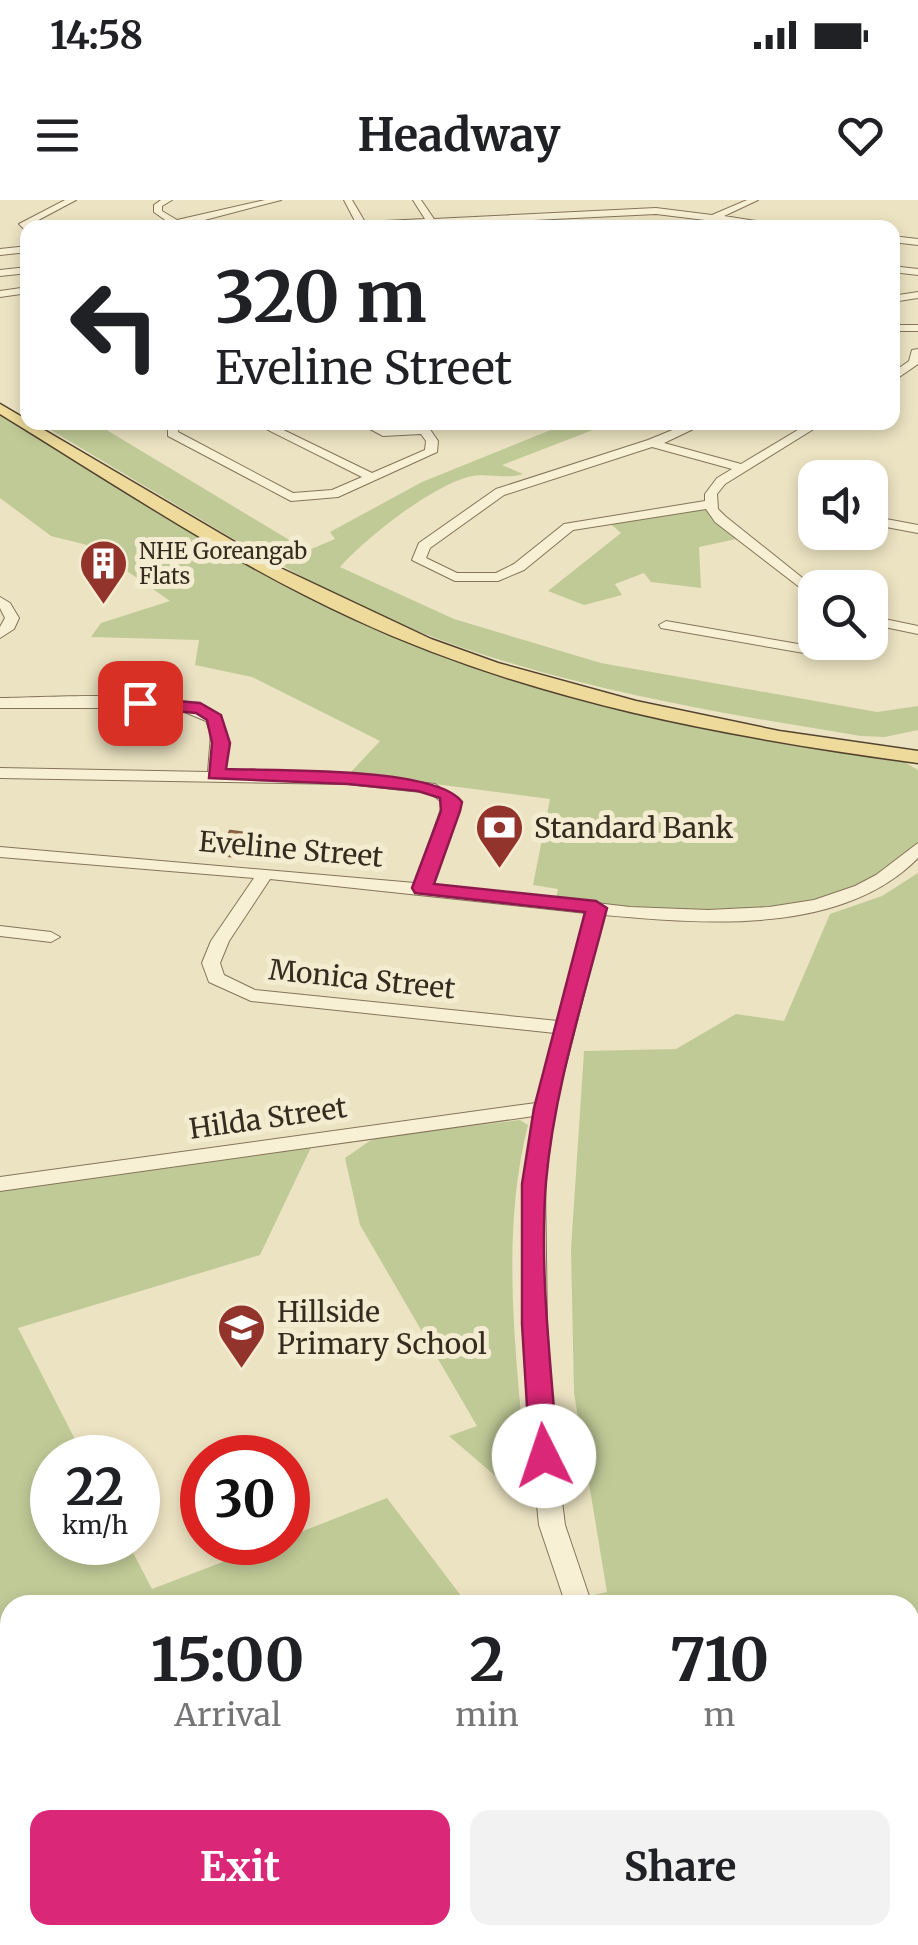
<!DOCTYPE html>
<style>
body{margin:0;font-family:Merriweather,serif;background:#f2f2f2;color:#202124;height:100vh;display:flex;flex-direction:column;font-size:38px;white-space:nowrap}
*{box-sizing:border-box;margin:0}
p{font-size:32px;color:#757577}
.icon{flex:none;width:55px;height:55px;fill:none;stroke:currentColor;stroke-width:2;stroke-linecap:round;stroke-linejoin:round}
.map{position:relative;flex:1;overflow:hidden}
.panel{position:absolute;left:0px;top:1395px;width:920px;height:350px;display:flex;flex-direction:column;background:#fff;border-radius:30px 30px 0 0;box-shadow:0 5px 15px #0003}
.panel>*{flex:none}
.guide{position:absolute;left:20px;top:20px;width:880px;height:210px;border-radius:20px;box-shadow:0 5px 15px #0003;background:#fff;color:#202124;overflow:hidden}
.tools{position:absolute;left:798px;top:260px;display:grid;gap:20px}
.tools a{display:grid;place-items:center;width:90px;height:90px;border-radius:20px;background:#fff;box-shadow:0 5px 15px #0003;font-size:50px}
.speed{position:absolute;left:30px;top:1235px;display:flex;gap:20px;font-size:50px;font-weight:700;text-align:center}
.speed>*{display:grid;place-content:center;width:130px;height:130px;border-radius:50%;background:#fff;box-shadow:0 5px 15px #0003;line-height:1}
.speed small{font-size:25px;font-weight:400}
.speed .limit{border:15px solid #d22;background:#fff;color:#111}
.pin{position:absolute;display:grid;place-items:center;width:85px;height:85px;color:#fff;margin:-42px;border-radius:20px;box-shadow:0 5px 15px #0006}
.me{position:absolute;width:110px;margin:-55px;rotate:356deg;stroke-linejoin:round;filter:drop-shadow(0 0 8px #0008)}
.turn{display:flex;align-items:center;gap:35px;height:210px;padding:0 30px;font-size:45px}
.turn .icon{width:130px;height:130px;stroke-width:2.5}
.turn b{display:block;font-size:70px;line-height:85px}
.eta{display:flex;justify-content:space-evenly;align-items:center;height:170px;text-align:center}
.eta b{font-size:60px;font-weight:700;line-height:70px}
.primary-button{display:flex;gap:20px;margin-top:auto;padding:20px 30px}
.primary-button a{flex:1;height:115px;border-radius:20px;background:#db2777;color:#fff;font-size:40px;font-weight:700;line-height:115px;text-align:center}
.primary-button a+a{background:#f2f2f2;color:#202124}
.status{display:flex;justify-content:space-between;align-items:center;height:70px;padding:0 50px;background:#fff;direction:ltr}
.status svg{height:28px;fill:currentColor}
header{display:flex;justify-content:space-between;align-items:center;height:130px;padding:0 30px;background:#fff;font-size:45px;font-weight:700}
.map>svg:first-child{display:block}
.green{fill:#c0ca97}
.building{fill:#c9a179;stroke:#836041;stroke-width:2.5}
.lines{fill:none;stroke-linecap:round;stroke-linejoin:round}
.minor-casing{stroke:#85745a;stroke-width:2}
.major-casing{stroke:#53422e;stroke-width:3}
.minor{fill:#f7f0d5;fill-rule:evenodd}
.major{fill:#eedb9b;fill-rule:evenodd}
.route{fill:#db2777;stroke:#8e194d;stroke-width:2.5}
.labels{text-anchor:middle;stroke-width:10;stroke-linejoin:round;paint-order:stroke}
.far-poi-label{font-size:22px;fill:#362b1e;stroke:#f4ecd1;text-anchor:start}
.poi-label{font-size:28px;fill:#362b1e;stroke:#f4ecd1;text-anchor:start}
.street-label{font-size:28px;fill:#362b1e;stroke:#f4ecd1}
</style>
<div class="status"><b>14:58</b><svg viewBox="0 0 49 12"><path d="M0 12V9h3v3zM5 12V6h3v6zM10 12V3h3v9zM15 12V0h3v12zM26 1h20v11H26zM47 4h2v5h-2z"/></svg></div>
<header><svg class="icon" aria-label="menu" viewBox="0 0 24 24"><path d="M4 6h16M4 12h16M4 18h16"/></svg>Headway<svg class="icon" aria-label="heart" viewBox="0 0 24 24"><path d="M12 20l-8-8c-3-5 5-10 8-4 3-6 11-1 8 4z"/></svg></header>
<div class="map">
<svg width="918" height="1745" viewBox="0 0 918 1745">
<rect width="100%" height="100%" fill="#ece3c2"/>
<path class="green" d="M 0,208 L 365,418 L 548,482 L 901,560 L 918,570 L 918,648 L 855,693 L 746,714 L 555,703 L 558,689 L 533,685 L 550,599 L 350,573 L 380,541 L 252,477 L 195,465 L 199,440 L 91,437 L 101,423 L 170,401 L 91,346 L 51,336 L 0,298 Z
M 39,223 L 95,223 L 301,347 L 267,359 Z
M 568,223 L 611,223 L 502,265 L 523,274 C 505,280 486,272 468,277 C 429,288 367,337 340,367 L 454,419 L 601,463 L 877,512 L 918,506 L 918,530 L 885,537 L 861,536 C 662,504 454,469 278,363 L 335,339 L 330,332 L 422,282 Z
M 711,304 L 741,338 L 699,347 L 701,388 L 651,382 L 644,373 L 615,384 L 622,395 L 584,405 L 548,391 L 621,333 L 605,319 Z
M 918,673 L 918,1745 L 370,1745 L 375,1735 L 910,1735 L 910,1405 L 492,1405 L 494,1398 L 576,1399 L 607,1392 L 574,1193 L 571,1049 L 584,851 L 676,849 L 736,814 L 784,821 L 830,714 L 882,696 Z
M 520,920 L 528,925 C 497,1047 520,1182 529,1305 L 449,1236 L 477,1226 L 360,1025 L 345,958 L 374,938 Z
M 315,939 L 260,1055 L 18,1128 L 84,1257 L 52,1258 L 52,1342 L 128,1343 L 152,1389 L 272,1343 L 288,1342 L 288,1337 L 387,1298 L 468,1405 L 10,1405 L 10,1712 L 0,1717 L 0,984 Z
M 132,1735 L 341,1735 L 336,1745 L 138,1745 Z"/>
<path class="building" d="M 230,631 L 253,634 L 240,657 L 218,655 Z"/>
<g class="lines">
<defs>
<path id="minor" d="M 65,0 L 76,0 L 29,25 L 28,33 L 19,24 Z
M 161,0 L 172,0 L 162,6 L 162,11 L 177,20 L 265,0 L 281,0 L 178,27 L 147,28 L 168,22 L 154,12 L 154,5 Z
M 344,0 L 352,0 L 365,22 L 425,19 L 413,0 L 421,0 L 434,19 L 656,8 L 712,15 L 747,0 L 758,0 L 724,16 L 802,28 L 771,28 L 656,14 L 368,28 L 296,28 L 356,23 Z
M 892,36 L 918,39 L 918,45 L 892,42 Z
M 28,46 L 28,52 L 0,55 L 0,49 Z
M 892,66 L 918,69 L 918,75 L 892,72 Z
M 28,67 L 28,73 L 0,76 L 0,70 Z
M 28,87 L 28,93 L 0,97 L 0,91 Z
M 918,92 L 918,98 L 892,102 L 892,96 Z
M 892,125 L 918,125 L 918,131 L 892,131 Z
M 918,149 L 918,164 L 892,182 L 892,173 L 909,161 L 912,150 Z
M 168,222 L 180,222 L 178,232 L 293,293 L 332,290 L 362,277 L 252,222 L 267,222 L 372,273 L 425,250 L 426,241 L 421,234 L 383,236 L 357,222 C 378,222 394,228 416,227 L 414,222 L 425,222 L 438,241 L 437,252 L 338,297 L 291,301 L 168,236 Z
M 692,222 L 708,222 L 664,243 L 741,264 L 811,222 L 825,222 L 725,284 L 717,294 L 718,309 L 725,316 L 815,388 L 815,399 L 715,322 L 706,309 L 573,330 L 524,370 L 498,381 L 455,381 L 412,360 L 419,343 L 496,289 L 648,240 ZM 652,247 L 732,269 L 717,278 L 705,294 L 705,301 L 564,324 L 514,364 L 496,373 L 457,373 L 426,358 L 430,348 L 504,295 Z
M 870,316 L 918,325 L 918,333 L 870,324 Z
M 0,397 L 10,403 L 19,418 L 14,429 L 0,438 L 0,427 L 5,418 L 0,408 Z
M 870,416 L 918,426 L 918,434 L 870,424 Z
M 666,421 L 827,449 L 850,442 L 870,442 L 870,438 L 876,442 L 827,457 L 661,428 L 659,425 Z
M 0,498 C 41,498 189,488 216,513 C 232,529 227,552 225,572 L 348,574 L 435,584 L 460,602 L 432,684 L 630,707 L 708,710 L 769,707 L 814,700 L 855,686 L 876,675 L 918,643 L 918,658 C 841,736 704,724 604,715 L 555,908 L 545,984 L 547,1124 L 556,1255 L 565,1325 L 592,1405 L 566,1405 L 539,1325 L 532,1255 L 523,1124 L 523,984 L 534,916 L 0,991 L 0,977 L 536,903 L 555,833 L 251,801 L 209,782 L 202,763 L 211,741 L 254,678 L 0,657 L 0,647 L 415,683 L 443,603 L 430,593 L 348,584 L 0,578 L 0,568 L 208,572 L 211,534 L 206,521 L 175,508 L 0,508 ZM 270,679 L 586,713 L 558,821 L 255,790 L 224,775 L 220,763 L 229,741 Z
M 0,726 L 51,732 L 60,737 L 51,742 L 0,736 Z
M 418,1735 L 450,1735 L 445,1745 L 413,1745 Z"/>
<path id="major" d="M 0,204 L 274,365 L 431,439 L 498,463 L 636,501 L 779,531 L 918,551 L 918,563 C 726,537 531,501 354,419 C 230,362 116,285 0,214 Z"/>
</defs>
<use href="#minor" class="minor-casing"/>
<use href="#major" class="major-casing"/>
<use href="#minor" class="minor"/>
<use href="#major" class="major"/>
</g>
<path class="route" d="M 140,498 L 200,503 L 221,515 L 230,543 L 226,569 C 272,571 436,566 462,602 L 460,611 L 434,684 L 596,701 L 607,708 C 584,798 554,889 546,982 C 539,1069 551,1168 558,1256 L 554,1263 L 544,1266 L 534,1263 L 530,1256 L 522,1124 L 522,984 L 534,908 L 585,712 L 415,693 L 412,688 L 441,611 L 440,598 L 418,591 L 348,584 L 209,578 L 212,543 L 207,520 L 196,513 L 134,507 L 134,500 Z"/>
<defs>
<symbol id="building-pin" viewBox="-11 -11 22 30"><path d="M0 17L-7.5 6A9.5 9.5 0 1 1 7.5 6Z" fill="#92332c" stroke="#f4ecd1"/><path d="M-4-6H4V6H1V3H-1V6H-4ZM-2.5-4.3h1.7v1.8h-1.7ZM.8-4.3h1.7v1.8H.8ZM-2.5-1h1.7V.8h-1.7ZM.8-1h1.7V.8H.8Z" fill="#fff"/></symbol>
<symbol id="bank-pin" viewBox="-11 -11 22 30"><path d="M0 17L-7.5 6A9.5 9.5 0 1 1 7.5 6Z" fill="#92332c" stroke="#f4ecd1"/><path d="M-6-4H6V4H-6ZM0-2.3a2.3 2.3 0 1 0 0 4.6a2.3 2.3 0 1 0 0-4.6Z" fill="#fff"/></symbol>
<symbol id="school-pin" viewBox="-11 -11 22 30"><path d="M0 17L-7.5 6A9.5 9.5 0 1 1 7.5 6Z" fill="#92332c" stroke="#f4ecd1"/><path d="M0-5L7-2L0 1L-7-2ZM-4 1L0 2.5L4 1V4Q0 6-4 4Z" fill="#fff"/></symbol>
</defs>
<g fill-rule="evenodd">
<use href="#building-pin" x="76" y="336" width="55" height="75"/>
<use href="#bank-pin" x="472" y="600" width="55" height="75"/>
<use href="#school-pin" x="214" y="1100" width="55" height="75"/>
</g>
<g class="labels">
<g class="far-poi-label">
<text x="139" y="359">NHE Goreangab<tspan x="139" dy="25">Flats</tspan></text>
</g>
<g class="poi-label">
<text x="534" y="638">Standard Bank</text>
<text x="277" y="1122">Hillside<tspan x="277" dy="32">Primary School</tspan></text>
</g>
<g class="street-label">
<text transform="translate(291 649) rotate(5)" y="10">Eveline Street</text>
<text transform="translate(362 779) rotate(6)" y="10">Monica Street</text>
<text transform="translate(268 918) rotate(-8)" y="10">Hilda Street</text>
</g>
</g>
</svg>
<div class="tools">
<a><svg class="icon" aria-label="sound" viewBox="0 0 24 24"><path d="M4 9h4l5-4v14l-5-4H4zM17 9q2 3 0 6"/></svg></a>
<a><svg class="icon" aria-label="search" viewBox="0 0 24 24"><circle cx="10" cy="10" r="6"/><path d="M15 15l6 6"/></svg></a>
</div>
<div class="speed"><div>22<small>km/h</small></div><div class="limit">30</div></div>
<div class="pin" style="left:140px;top:503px;background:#d93025"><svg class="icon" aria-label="arrive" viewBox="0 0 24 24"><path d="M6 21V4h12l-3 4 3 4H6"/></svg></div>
<svg class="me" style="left:544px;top:1256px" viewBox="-20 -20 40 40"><circle r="19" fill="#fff"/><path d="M0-13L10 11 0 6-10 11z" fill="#db2777"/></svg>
<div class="guide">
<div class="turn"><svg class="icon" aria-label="left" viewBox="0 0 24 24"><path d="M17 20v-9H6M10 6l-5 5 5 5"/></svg><div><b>320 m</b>Eveline Street</div></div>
</div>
<section class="panel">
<div class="eta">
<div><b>15:00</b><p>Arrival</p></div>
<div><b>2</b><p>min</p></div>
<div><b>710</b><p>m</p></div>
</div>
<div class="primary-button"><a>Exit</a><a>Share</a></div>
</section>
</div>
